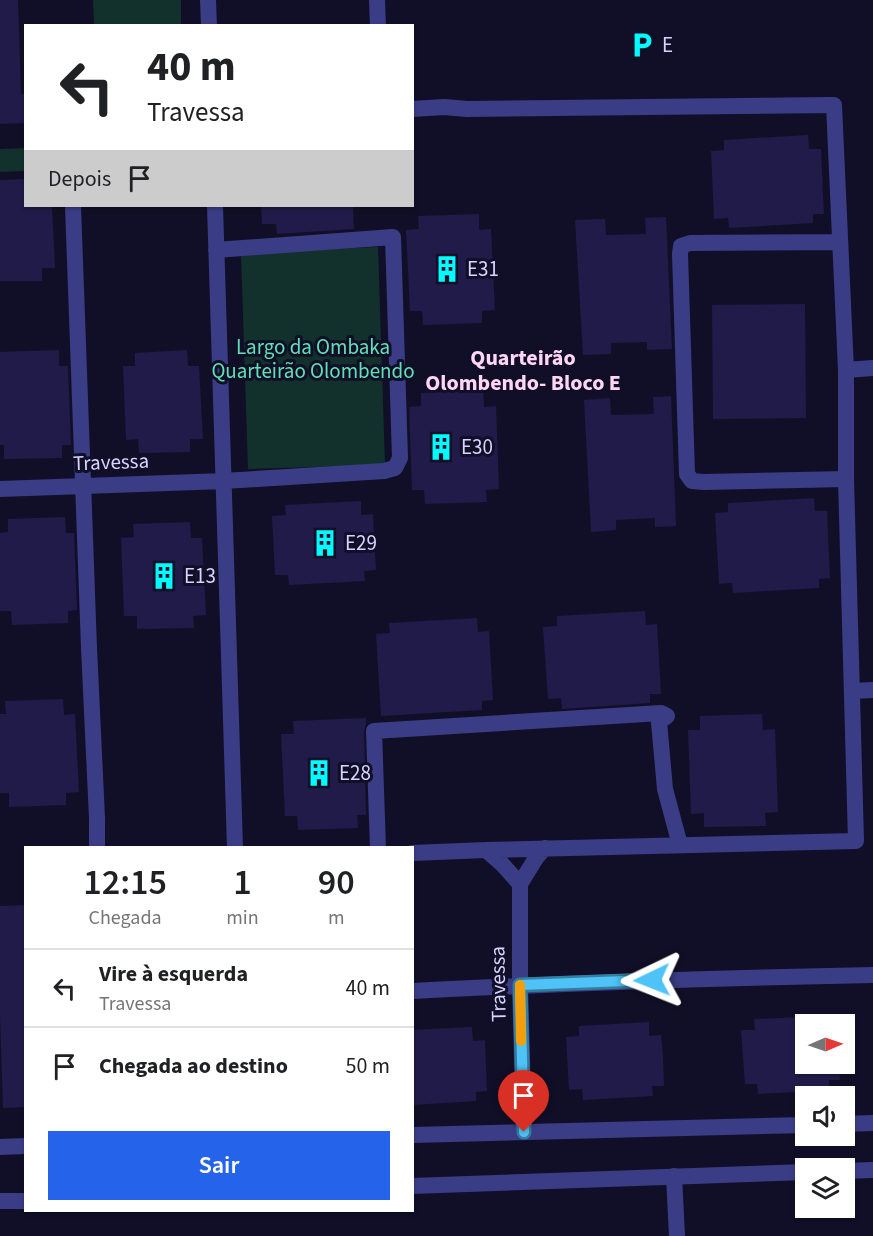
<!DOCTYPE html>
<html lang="pt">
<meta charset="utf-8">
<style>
body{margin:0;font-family:"Source Sans 3",sans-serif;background:#f2f2f2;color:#202124;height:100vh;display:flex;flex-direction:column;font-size:22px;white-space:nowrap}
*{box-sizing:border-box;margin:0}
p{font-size:20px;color:#757577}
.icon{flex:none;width:33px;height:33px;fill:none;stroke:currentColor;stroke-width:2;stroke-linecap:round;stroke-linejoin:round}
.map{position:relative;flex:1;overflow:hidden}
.panel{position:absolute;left:24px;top:846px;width:390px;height:366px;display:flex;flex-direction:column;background:#fff;border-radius:0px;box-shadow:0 2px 4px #0004}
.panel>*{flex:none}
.hud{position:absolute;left:24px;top:24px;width:390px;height:183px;border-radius:0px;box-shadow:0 2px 4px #0004;background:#fff;color:#202124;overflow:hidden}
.needle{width:39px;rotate:88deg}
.tools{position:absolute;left:795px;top:1014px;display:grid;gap:12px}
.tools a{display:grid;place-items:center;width:60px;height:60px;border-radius:0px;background:#fff;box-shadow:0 2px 4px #0004;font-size:30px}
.pin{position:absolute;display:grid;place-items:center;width:51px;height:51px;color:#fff;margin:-62px -26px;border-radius:50% 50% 50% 0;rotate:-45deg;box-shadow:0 0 6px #0007}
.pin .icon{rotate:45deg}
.me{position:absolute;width:66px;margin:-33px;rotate:268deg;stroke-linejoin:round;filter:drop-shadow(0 0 4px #0008)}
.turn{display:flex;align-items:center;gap:21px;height:126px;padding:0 24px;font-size:27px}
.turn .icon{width:78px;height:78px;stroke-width:2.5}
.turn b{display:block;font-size:42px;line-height:51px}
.then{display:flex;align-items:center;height:57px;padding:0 24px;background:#0003;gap:12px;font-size:22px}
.eta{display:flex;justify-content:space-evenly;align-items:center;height:102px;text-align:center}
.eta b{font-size:36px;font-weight:600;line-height:42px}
.action{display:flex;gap:12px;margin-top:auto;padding:12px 24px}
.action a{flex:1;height:69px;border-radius:0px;background:#2563eb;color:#fff;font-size:24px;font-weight:600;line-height:69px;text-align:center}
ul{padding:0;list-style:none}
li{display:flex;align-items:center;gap:18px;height:78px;padding:0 24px;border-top:2px solid #e0e0e0}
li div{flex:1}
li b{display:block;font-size:22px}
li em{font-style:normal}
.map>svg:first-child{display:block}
.green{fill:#12312d}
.building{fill:#201b48}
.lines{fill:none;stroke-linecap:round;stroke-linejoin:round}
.minor{stroke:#3a3d86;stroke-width:16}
.tertiary{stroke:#3a3d86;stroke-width:16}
.route-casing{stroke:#337fa1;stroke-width:15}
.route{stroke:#4fc3f7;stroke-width:10}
.slow{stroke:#f59e0b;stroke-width:10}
.labels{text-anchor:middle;stroke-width:6;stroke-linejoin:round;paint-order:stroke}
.poi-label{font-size:21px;fill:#d6d5ff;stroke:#110f27;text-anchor:start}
.park-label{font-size:21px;fill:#5fe1b5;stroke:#110f27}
.street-label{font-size:21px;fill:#d6d5ff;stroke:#110f27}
.neighbourhood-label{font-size:22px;font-weight:bold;fill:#ffd7f4;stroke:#110f27}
</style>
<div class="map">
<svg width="873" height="1236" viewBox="0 0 873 1236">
<rect width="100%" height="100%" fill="#110f27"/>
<path class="green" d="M 93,0 L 181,0 L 181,25 L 94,25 Z
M 25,148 L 25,171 L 0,172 L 0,149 Z
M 378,247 L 385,465 L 248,469 L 241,253 Z"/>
<path class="building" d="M 0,0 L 18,0 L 21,94 L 26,93 L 26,123 L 0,124 Z
M 808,135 L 809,149 L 821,149 L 824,214 L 813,214 L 813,223 L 729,228 L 728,218 L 714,219 L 711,151 L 724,150 L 724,140 Z
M 26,179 L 26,206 L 52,206 L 55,268 L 42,268 L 42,281 L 0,281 L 0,180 Z
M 261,206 L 353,206 L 354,229 L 277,234 L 276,224 L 262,224 Z
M 479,214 L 479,230 L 491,229 L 495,310 L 482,311 L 482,323 L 423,325 L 422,311 L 410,311 L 406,230 L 419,229 L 418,216 Z
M 666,217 L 672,349 L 647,350 L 647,342 L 611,343 L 611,354 L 583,355 L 575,220 L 605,219 L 606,235 L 646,234 L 645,218 Z
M 805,304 L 806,418 L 713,419 L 712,305 Z
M 59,350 L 59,366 L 68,366 L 71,445 L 62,445 L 62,458 L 4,459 L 4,445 L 0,445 L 0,352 Z
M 187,350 L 188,366 L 199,366 L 203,439 L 190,439 L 190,452 L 139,453 L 138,439 L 126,440 L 123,366 L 135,366 L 135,353 Z
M 483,391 L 484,407 L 496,406 L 499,489 L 486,490 L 487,502 L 425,504 L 424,490 L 412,490 L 409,407 L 421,406 L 421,393 Z
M 671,396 L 676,526 L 655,527 L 655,518 L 616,520 L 616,530 L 591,532 L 584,400 L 610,398 L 611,415 L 654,414 L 653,397 Z
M 814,498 L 815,511 L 827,511 L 830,578 L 819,579 L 819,588 L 733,593 L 732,583 L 719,584 L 715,513 L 728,512 L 728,503 Z
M 361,501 L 361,515 L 373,514 L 374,535 L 376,570 L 364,571 L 365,581 L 289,585 L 288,575 L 275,575 L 272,516 L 286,515 L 285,505 Z
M 65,517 L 66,533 L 74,533 L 77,610 L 68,611 L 68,623 L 12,625 L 11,611 L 0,611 L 0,533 L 8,532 L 8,519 Z
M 190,522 L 191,538 L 202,538 L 206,615 L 193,616 L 194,628 L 137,629 L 137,616 L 124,616 L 121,538 L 134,537 L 133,524 Z
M 645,611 L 646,625 L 657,624 L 661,694 L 650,694 L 650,703 L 562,709 L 561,698 L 548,699 L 543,627 L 557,626 L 557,616 Z
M 477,618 L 478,632 L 489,631 L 493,700 L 482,701 L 482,710 L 381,716 L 376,634 L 390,633 L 389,623 Z
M 63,699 L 64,715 L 75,714 L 79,792 L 66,793 L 66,805 L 9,807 L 9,793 L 0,793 L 0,714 L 6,714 L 5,701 Z
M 762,714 L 763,730 L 775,729 L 778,812 L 765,813 L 766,826 L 704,827 L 704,813 L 691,814 L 688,730 L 700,730 L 700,716 Z
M 366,718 L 366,724 L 364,731 L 366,815 L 357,815 L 358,828 L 298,830 L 297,816 L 285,816 L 281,734 L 294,734 L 293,721 Z
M 26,905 L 26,1107 L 3,1108 L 0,1015 L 0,906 Z
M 806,1017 L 806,1064 L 839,1064 L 840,1080 L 829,1080 L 829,1090 L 758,1094 L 757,1084 L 745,1084 L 741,1030 L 755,1030 L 754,1019 Z
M 649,1022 L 649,1036 L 661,1035 L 663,1054 L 664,1086 L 652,1086 L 653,1096 L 583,1100 L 582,1089 L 569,1090 L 566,1037 L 579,1036 L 579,1026 Z
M 472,1027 L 473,1041 L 485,1040 L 487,1091 L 476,1092 L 476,1101 L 412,1105 L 412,1030 Z"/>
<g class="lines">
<path class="minor" d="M 208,0 L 209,26
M 377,0 L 378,26
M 412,109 L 444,107 L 467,109 L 834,105 L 846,370 L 846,479 L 856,841 L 486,850 L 412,853
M 73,206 L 89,648 L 97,818 L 97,848
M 215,206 L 235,848
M 840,242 L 690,243 L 681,246 L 680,254 L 687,474 L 692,481 L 704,482 L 846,479
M 846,370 L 873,368
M 0,489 L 224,481 L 384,471 L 395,468 L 400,458 L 393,237 L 216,250
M 853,691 L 873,690
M 378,848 L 374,731 L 661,713 L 667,716 L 659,722 L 665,789 L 680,845
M 486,850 L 502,864 L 520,884 L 520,985 L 524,1132
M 520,884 L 536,858 L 545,848
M 412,991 C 566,983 719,978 873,975
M 674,1176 L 677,1236"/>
<path class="tertiary" d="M 844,1124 L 873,1123
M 412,1135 L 806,1125
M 0,1147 L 26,1146
M 844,1171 L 873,1170
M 412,1186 L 806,1172
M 0,1201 L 26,1201"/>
</g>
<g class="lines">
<defs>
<path id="route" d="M 524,1132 L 520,985 L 652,980"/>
</defs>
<use href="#route" class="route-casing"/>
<use href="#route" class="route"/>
<path class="slow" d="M 520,985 L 521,1041"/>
</g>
<defs>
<symbol id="parking-bare" viewBox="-9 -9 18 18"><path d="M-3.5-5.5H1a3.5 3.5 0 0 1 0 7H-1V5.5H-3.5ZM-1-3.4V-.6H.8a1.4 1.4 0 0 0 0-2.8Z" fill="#01fbff" stroke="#110f27" stroke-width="2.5" paint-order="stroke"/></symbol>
<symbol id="building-bare" viewBox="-9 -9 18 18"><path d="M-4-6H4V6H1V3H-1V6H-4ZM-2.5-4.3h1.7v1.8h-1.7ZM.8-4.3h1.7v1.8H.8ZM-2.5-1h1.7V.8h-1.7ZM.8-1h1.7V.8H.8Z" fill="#01fbff" stroke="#110f27" stroke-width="2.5" paint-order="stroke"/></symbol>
</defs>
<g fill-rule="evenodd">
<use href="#parking-bare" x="623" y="26" width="38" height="38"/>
<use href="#building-bare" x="428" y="250" width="38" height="38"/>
<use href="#building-bare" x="422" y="428" width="38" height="38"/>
<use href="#building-bare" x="306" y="524" width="38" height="38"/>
<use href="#building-bare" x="145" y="557" width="38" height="38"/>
<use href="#building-bare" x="300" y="754" width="38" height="38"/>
</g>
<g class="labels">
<g class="poi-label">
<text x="662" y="52">E</text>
<text x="467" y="276">E31</text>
<text x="461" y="454">E30</text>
<text x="345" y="550">E29</text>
<text x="184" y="583">E13</text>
<text x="339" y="780">E28</text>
</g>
<g class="park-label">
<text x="313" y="354">Largo da Ombaka<tspan x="313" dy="24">Quarteirão Olombendo</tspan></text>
</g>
<g class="street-label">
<text transform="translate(111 462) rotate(-2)" y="7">Travessa</text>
<text transform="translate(498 984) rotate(-91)" y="7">Travessa</text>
</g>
<g class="neighbourhood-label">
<text x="523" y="365">Quarteirão<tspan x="523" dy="25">Olombendo- Bloco E</tspan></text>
</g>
</g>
</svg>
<div class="tools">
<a><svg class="needle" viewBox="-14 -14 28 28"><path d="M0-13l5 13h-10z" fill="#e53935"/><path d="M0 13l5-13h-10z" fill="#757577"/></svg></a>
<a><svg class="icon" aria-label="sound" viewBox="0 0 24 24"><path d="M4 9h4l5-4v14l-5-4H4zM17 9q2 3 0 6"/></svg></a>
<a><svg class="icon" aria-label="layers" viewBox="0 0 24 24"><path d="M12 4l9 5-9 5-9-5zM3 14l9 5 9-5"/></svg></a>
</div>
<div class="pin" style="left:524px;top:1132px;background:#d93025"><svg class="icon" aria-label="arrive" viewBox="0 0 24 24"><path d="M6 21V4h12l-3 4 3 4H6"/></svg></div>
<svg class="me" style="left:652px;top:980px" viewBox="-20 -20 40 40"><path d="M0-17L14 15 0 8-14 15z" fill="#4fc3f7" stroke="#fff" stroke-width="4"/></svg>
<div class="hud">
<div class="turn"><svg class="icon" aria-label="left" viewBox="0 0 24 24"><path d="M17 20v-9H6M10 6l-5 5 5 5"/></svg><div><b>40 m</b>Travessa</div></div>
<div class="then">Depois<svg class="icon" aria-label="arrive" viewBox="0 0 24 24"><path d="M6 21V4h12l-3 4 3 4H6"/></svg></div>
</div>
<section class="panel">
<div class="eta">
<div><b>12:15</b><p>Chegada</p></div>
<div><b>1</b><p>min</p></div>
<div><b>90</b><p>m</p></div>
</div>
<ul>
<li><svg class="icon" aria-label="left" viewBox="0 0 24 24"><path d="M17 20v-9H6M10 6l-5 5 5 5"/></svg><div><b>Vire à esquerda</b><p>Travessa</p></div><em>40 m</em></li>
<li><svg class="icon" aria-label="arrive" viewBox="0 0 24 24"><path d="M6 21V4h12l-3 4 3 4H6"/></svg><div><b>Chegada ao destino</b></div><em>50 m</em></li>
</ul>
<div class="action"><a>Sair</a></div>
</section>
</div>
